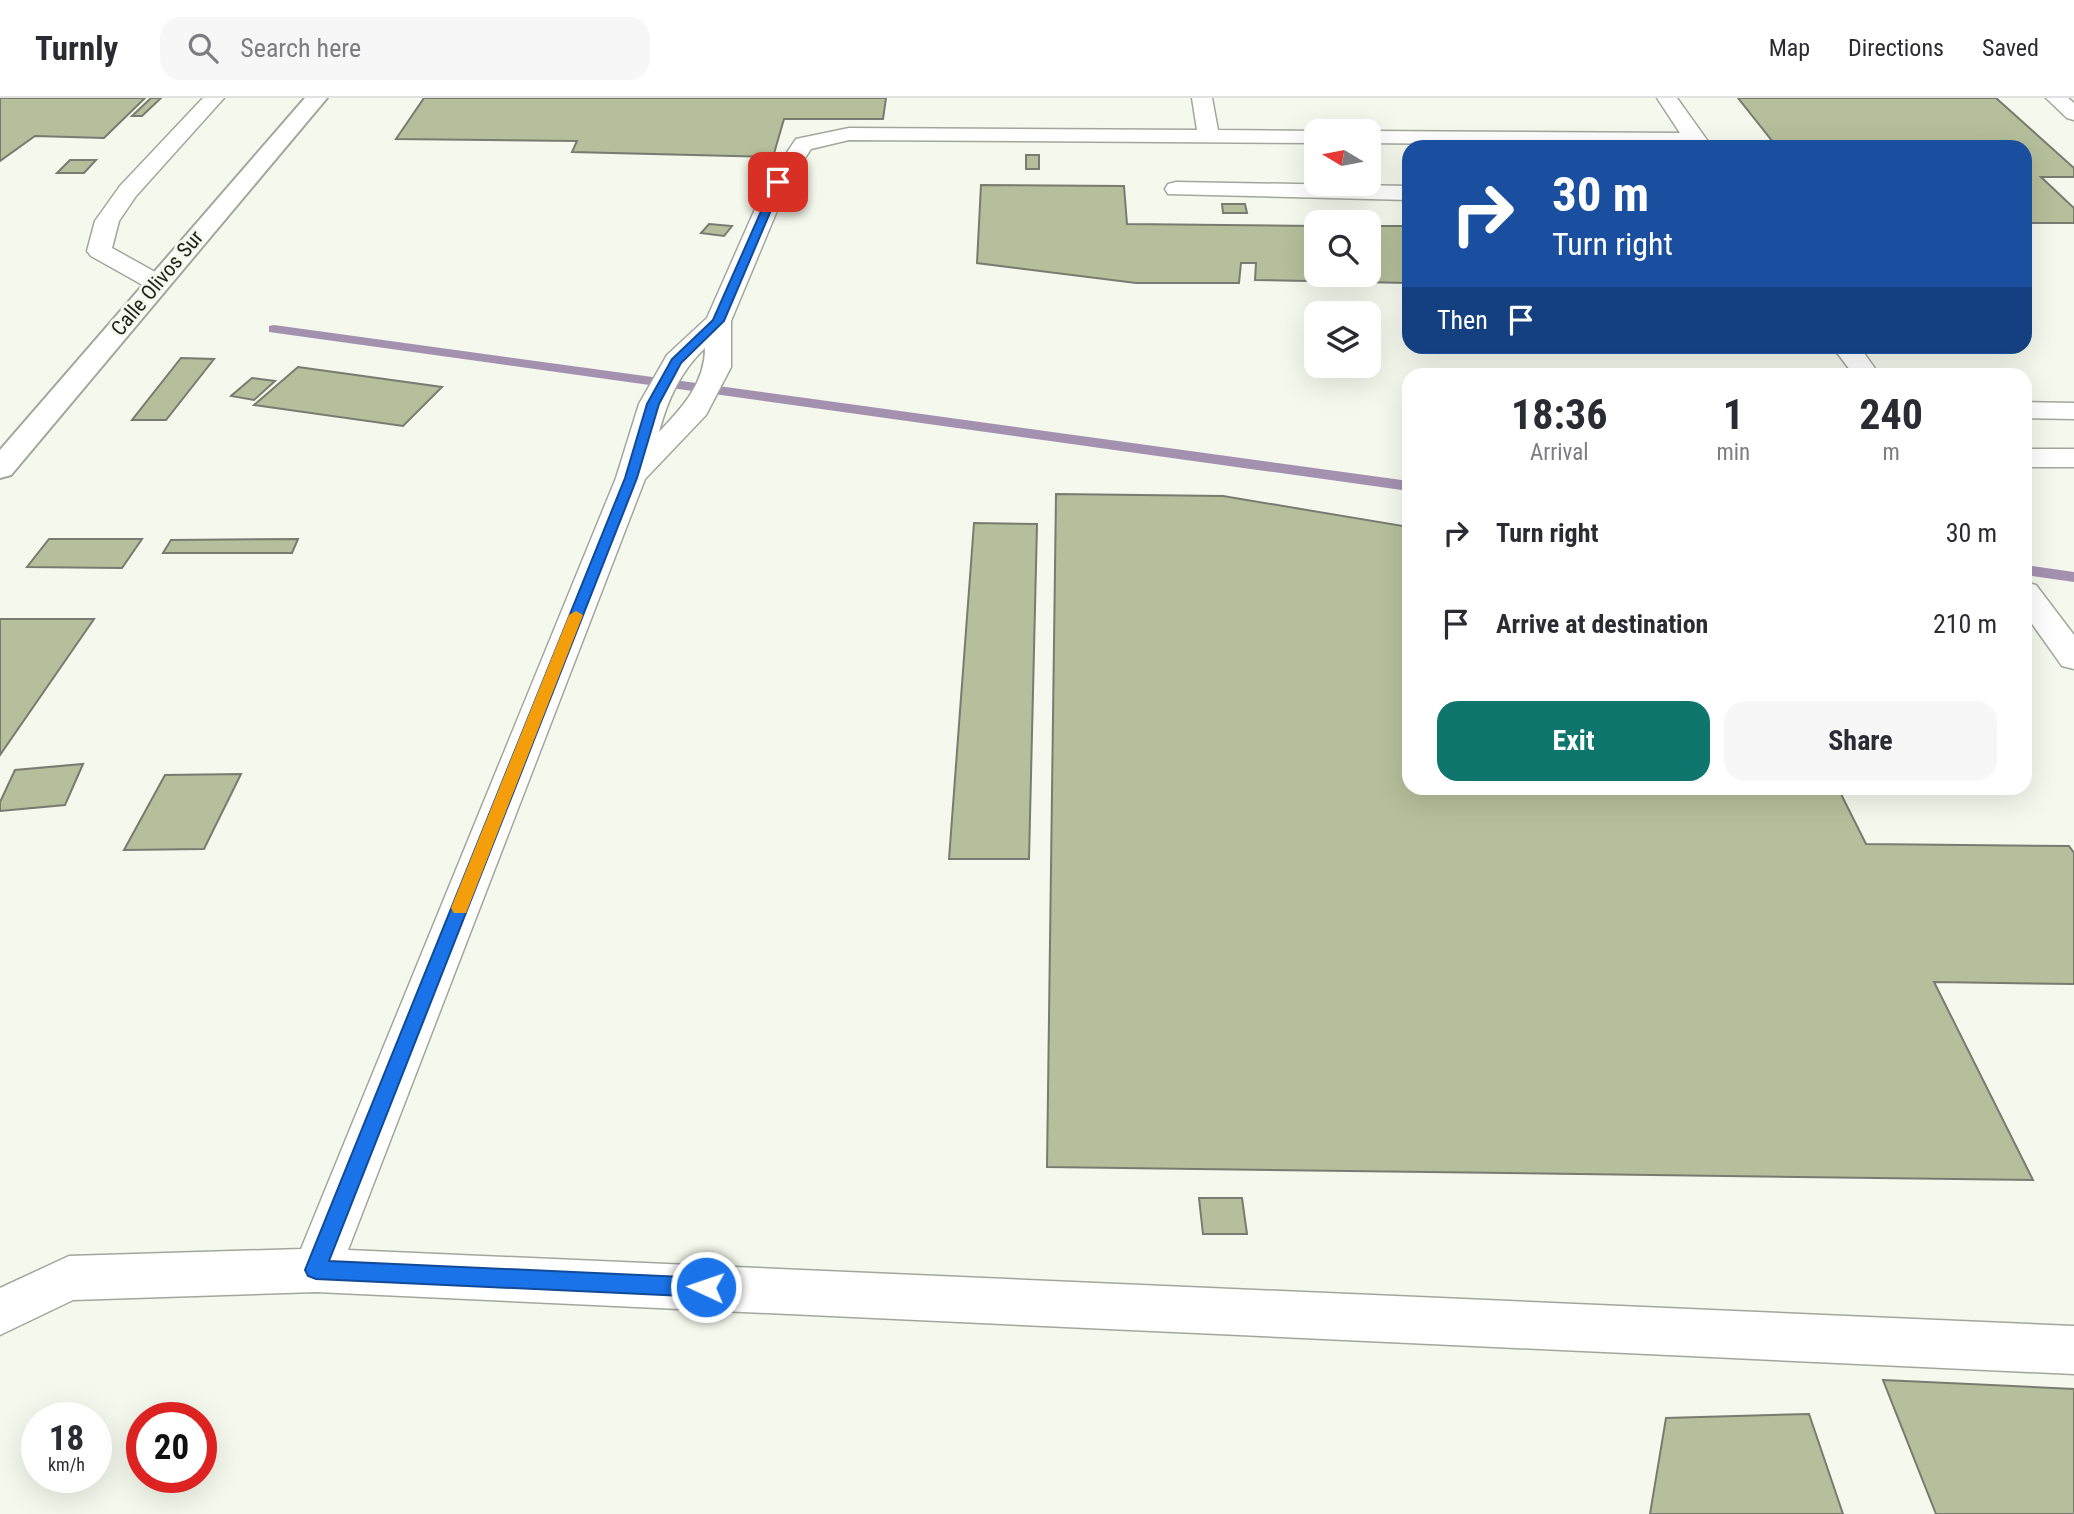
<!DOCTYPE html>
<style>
body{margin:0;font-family:"Roboto Condensed",sans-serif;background:#f7f7f7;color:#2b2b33;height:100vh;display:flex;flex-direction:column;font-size:26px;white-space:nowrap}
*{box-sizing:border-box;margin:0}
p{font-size:23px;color:#7c7c81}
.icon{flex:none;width:38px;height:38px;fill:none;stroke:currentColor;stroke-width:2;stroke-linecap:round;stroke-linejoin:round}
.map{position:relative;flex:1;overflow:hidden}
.details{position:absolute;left:1402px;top:270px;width:630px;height:427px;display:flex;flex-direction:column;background:#fff;border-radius:21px;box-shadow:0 7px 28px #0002}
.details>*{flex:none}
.banner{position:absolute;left:1402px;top:42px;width:630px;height:214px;border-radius:21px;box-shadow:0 7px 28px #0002;background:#1a4fa0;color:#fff;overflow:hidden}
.needle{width:46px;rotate:280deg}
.tools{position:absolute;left:1304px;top:21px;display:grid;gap:14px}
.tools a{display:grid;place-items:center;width:77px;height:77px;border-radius:14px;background:#fff;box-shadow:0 7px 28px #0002;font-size:35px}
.speed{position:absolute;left:21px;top:1304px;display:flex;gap:14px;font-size:35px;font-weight:700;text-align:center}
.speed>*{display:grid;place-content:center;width:91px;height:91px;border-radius:50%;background:#fff;box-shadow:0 7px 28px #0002;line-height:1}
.speed small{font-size:18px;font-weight:400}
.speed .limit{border:10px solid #d22;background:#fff;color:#111}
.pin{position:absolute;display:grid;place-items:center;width:60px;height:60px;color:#fff;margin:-30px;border-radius:14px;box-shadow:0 4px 10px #0006}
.me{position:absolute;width:77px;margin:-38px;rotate:273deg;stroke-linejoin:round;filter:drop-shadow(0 0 5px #0008)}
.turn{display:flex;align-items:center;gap:24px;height:147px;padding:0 35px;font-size:32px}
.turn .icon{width:91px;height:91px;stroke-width:2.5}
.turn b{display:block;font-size:49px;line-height:60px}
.then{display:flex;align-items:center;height:66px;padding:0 35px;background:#0003;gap:14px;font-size:26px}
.eta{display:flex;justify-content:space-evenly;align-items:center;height:119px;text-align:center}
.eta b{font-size:42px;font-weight:700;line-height:49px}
.action{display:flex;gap:14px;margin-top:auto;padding:14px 35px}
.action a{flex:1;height:80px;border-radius:21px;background:#0f766e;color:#fff;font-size:28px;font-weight:700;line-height:80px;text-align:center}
.action a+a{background:#f7f7f7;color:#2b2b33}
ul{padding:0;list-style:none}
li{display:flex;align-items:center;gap:21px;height:91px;padding:0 35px}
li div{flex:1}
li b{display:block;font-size:26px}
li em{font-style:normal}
header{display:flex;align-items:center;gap:42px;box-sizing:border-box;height:98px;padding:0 35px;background:#fff;border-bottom:2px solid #e1e1e2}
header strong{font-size:33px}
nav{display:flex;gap:38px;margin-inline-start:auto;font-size:24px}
.search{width:490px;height:63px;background:#f7f7f7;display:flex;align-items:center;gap:18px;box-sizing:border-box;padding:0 24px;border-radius:21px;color:#7c7c81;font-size:26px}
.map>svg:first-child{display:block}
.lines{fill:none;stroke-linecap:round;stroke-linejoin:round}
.stream{fill:#a491b0;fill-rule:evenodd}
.building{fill:#b6bf9b;stroke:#787b70;stroke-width:2}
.lane-casing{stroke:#a3a79b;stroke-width:3}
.secondary-casing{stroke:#a3a79b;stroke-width:4}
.lane{fill:#fff;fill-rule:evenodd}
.secondary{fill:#fff;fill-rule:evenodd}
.route{fill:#1a73e8;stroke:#114b97;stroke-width:2}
.slow{fill:#f59e0b}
.labels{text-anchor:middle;stroke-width:6;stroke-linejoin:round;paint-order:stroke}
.far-street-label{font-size:21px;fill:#1f201b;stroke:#f5f8ec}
</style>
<header>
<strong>Turnly</strong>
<div class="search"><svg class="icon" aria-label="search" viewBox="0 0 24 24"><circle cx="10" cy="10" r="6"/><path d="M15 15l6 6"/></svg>Search here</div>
<nav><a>Map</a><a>Directions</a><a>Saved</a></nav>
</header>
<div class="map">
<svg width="2074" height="1416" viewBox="0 0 2074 1416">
<rect width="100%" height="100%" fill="#f5f8ec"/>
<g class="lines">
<path class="stream" d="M 274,227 L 1409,383 L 1409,393 L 269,234 L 269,228 Z
M 2025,467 L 2074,474 L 2074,484 L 2025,477 Z"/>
</g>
<path class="building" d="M 0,0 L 145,0 L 104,40 L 35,38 L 0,63 Z
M 151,0 L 161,0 L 142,18 L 132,18 Z
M 424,0 L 886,0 L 883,21 L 784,21 L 773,59 L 572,54 L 577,43 L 396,41 Z
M 1738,0 L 1996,0 L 2074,70 L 2074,79 L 2041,79 L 2074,110 L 2074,125 L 2025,125 L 2025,49 L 1777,49 Z
M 1026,57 L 1039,57 L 1039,71 L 1026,71 Z
M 70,62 L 96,62 L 84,75 L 57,75 Z
M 981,87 L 1124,88 L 1127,126 L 1316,128 L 1316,177 L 1368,177 L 1368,128 L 1405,128 L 1409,140 L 1409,185 L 1255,182 L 1256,165 L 1241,165 L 1239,185 L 1136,185 L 977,165 Z
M 1222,106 L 1245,106 L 1247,115 L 1223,115 Z
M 709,126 L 732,128 L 724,138 L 701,135 Z
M 181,260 L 214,261 L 166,322 L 132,322 Z
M 298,269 L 442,289 L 403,328 L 254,307 Z
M 252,280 L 275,283 L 254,302 L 231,298 Z
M 1056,396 L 1223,398 L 1409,429 L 1409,690 L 1838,690 L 1866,746 L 2069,748 L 2074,755 L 2074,886 L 1934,884 L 2033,1082 L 1047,1069 Z
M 974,425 L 1037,426 L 1029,761 L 949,761 Z
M 49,441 L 142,441 L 122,470 L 27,469 Z
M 298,441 L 292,455 L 163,455 L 171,442 Z
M 0,521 L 94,521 L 0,657 Z
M 83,666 L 65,707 L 0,713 L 0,704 L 15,672 Z
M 241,676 L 204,751 L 124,752 L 165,677 Z
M 1199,1100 L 1242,1100 L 1247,1136 L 1203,1136 Z
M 1883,1282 L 2074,1291 L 2074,1416 L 1936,1416 Z
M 1809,1316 L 1843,1416 L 1650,1416 L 1666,1320 Z"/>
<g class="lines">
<defs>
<path id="lane" d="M 203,0 L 224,0 L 136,98 L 119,123 L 112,150 L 166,180 L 169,185 L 166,190 L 157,192 L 148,190 L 91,158 L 87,153 L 95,123 L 120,88 Z
M 1192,0 L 1212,0 L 1218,32 L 1316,33 L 1318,33 L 1316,33 L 1316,45 L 849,42 L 811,51 L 789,84 L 731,223 L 731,269 L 706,317 L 645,381 L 348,1152 L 2074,1228 L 2074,1276 L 316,1194 L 73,1202 L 0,1237 L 0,1190 L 69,1158 L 301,1151 L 616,380 L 639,306 L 667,257 L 707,220 L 767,84 L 796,41 L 849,30 L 1197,32 ZM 705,250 C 705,285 682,310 659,334 C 668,301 680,274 705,250 Z
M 1657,0 L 1677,0 L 1712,49 L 1368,45 L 1368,33 L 1366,33 L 1368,33 L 1680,35 Z
M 2046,0 L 2068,0 L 2074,5 L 2074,22 L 2067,20 Z
M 1176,84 L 1409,88 L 1409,102 L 1168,96 L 1165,91 L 1168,86 Z
M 1832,248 L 1859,248 L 1879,276 L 1853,276 Z
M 2025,304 L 2074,305 L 2074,321 L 2025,320 Z
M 2025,351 L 2074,351 L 2074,369 L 2025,369 Z
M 2025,484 L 2036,487 L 2074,537 L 2074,571 L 2062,568 L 2025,516 Z"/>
<path id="secondary" d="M 305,0 L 327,0 L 11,377 L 0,380 L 0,352 Z"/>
</defs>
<use href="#lane" class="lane-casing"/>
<use href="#secondary" class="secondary-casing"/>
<use href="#lane" class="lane"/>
<use href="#secondary" class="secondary"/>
</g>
<path class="route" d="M 778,81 L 783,84 L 724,223 L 681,265 L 659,306 L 637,380 L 329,1163 L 706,1180 L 714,1183 L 717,1189 L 714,1196 L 706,1199 L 316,1181 L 308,1178 L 305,1172 L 625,380 L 647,306 L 672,261 L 713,222 L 774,84 Z"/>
<path class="slow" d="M 576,513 L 583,517 L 468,810 L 466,815 L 454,815 L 451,810 L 569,517 Z"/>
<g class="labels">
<g class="far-street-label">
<text transform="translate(157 185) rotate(-50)" y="7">Calle Olivos Sur</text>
</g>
</g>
</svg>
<div class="tools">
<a><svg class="needle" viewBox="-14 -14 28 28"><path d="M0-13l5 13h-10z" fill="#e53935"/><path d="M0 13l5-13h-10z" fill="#7c7c81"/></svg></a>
<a><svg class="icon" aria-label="search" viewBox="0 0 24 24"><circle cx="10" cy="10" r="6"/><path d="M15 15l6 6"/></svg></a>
<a><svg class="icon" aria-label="layers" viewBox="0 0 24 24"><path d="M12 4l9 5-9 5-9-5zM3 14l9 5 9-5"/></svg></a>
</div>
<div class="speed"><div>18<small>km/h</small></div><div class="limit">20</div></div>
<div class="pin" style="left:778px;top:84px;background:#d93025"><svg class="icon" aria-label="arrive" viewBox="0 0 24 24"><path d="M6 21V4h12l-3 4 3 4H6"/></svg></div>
<svg class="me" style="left:706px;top:1189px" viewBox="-20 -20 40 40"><circle r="17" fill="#1a73e8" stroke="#fff" stroke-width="3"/><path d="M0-11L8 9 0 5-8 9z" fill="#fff"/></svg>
<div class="banner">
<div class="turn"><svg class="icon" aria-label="right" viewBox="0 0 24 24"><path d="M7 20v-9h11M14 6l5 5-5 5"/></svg><div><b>30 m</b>Turn right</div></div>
<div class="then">Then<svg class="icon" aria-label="arrive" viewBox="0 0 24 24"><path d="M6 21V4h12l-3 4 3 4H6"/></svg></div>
</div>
<section class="details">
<div class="eta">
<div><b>18:36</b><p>Arrival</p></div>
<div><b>1</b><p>min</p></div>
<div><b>240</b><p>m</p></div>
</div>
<ul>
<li><svg class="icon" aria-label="right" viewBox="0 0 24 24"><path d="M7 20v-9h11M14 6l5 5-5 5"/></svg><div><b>Turn right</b></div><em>30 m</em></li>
<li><svg class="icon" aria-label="arrive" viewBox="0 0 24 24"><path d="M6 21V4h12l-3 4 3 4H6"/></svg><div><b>Arrive at destination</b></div><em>210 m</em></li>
</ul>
<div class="action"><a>Exit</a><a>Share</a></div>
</section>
</div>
